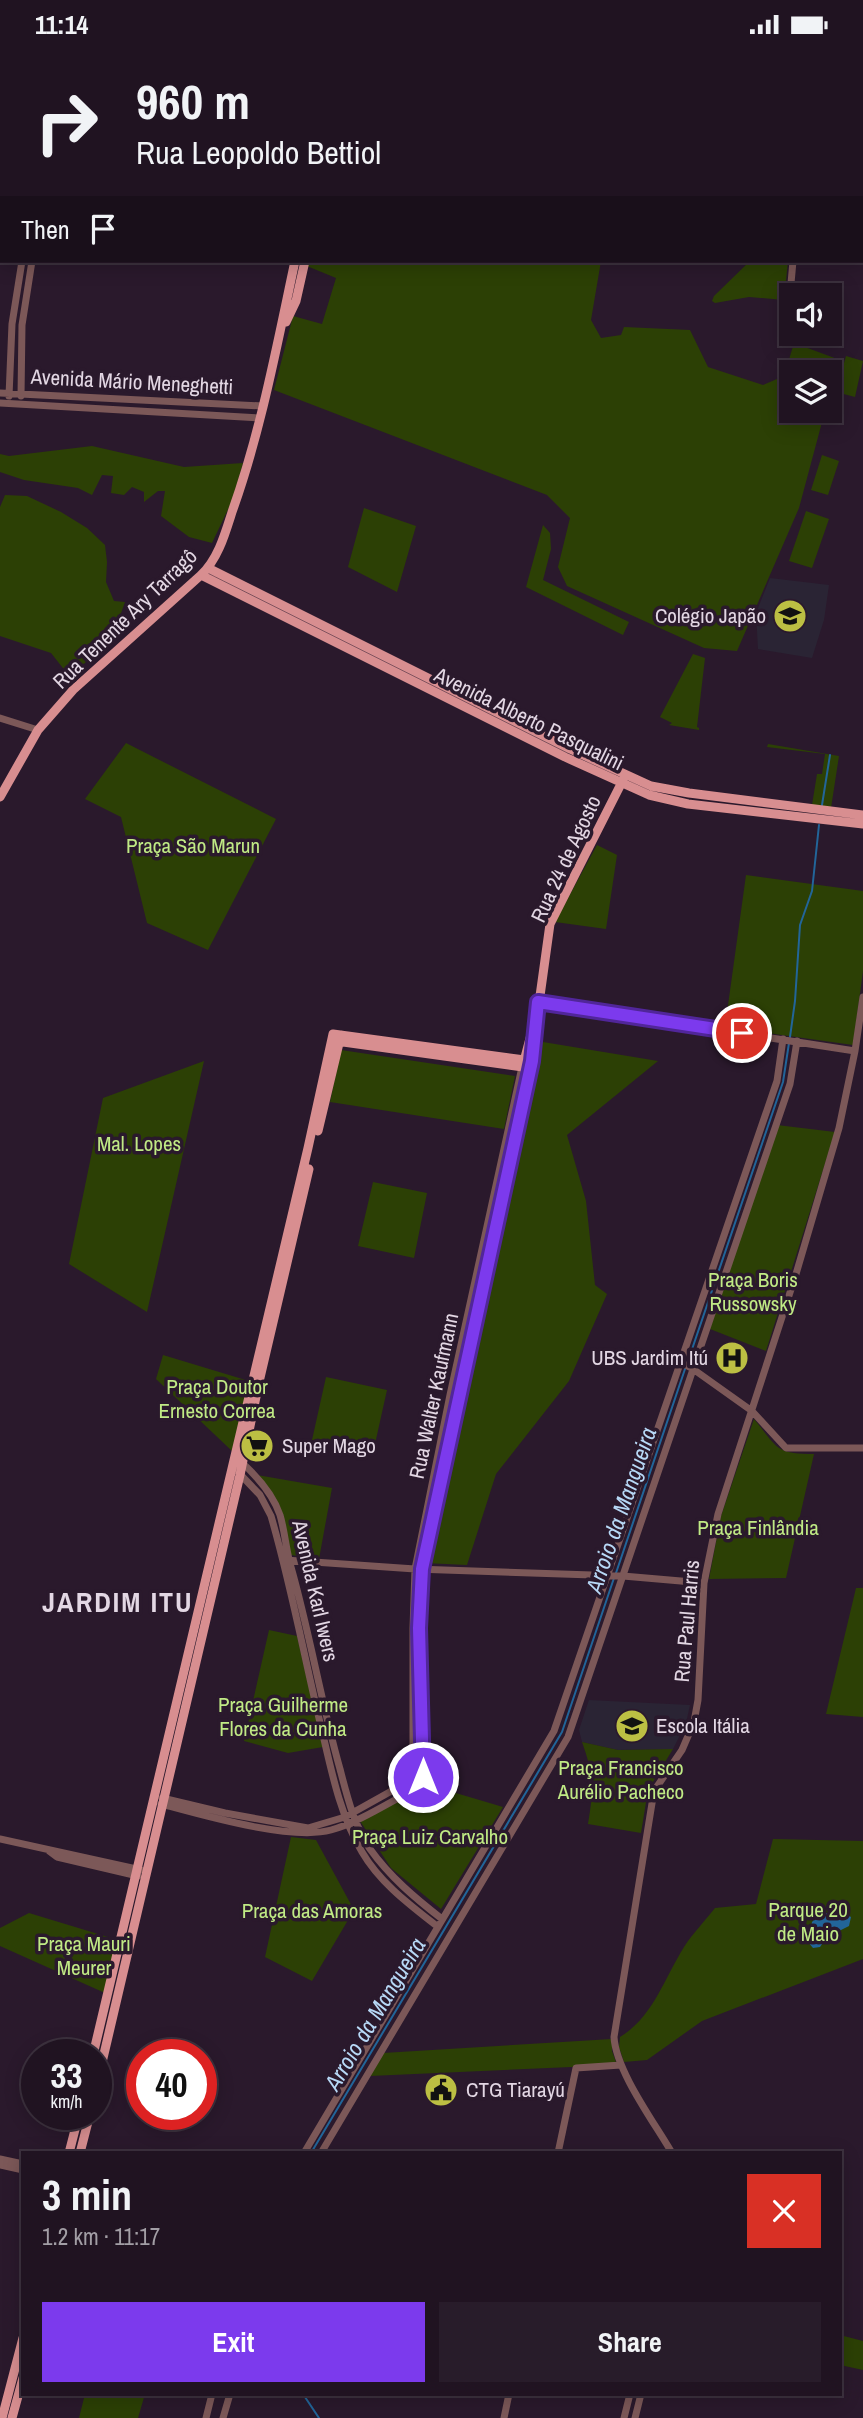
<!DOCTYPE html>
<meta charset="utf-8">
<style>
body{margin:0;font-family:"Archivo Narrow",sans-serif;background:#281c2a;color:#f1f3f6;height:100vh;display:flex;flex-direction:column;font-size:26px;white-space:nowrap}
*{box-sizing:border-box;margin:0}
p{font-size:23px;color:#a29ea5}
.icon{flex:none;width:38px;height:38px;fill:none;stroke:currentColor;stroke-width:2;stroke-linecap:round;stroke-linejoin:round}
.map{position:relative;flex:1;overflow:hidden}
.sheet{position:absolute;left:21px;top:2102px;width:821px;height:245px;display:flex;flex-direction:column;background:#201321;border-radius:0px;box-shadow:0 4px 18px #0003,0 0 0 2px #3d323f}
.sheet>*{flex:none}
.top-card{position:absolute;left:0px;top:0px;width:864px;height:214px;box-shadow:0 4px 18px #0003,0 0 0 2px #3d323f;background:#201321;color:#f1f3f6;overflow:hidden}
.controls{position:absolute;left:779px;top:234px;display:grid;gap:14px}
.controls a{display:grid;place-items:center;width:63px;height:63px;border-radius:0px;background:#201321;box-shadow:0 4px 18px #0003,0 0 0 2px #3d323f;font-size:35px}
.speed{position:absolute;left:21px;top:1990px;display:flex;gap:14px;font-size:35px;font-weight:700;text-align:center}
.speed>*{display:grid;place-content:center;width:91px;height:91px;border-radius:50%;background:#201321;box-shadow:0 4px 18px #0003,0 0 0 2px #3d323f;line-height:1}
.speed small{font-size:18px;font-weight:400}
.speed .limit{border:10px solid #d22;background:#fff;color:#111}
.pin{position:absolute;display:grid;place-items:center;width:60px;height:60px;color:#fff;margin:-30px;border:4px solid #fff;border-radius:50%;box-shadow:0 2px 7px #0007}
.me{position:absolute;width:77px;margin:-38px;rotate:0deg;stroke-linejoin:round;filter:drop-shadow(0 0 5px #0008)}
.turn{display:flex;align-items:center;gap:24px;height:147px;padding:0 21px;font-size:32px}
.turn .icon{width:91px;height:91px;stroke-width:2.5}
.turn b{display:block;font-size:49px;line-height:60px}
.then{display:flex;align-items:center;height:66px;padding:0 21px;background:#0003;gap:14px;font-size:26px}
.round{display:grid;place-items:center;flex:none;width:74px;height:74px;border-radius:0px;background:#281c2a}
.headline{display:flex;align-items:center;justify-content:space-between;height:119px;padding:0 21px}
h1{font-size:42px;font-weight:700;line-height:52px}
.button{display:flex;gap:14px;margin-top:auto;padding:14px 21px}
.button a{flex:1;height:80px;border-radius:0px;background:#7c3aed;color:#fff;font-size:28px;font-weight:700;line-height:80px;text-align:center}
.button a+a{background:#281c2a;color:#f1f3f6}
.status{display:flex;justify-content:space-between;align-items:center;height:49px;padding:0 35px;background:#201321;direction:ltr}
.status svg{height:19px;fill:currentColor}
.map>svg:first-child{display:block}
.education{fill:#2a2434}
.green{fill:#2c4005}
.water{fill:#226599}
.lines{fill:none;stroke-linecap:round;stroke-linejoin:round}
.stream{stroke:#226599;stroke-width:2}
.minor{stroke:#7c5858;stroke-width:7}
.major{stroke:#d88e90;stroke-width:9}
.route-casing{stroke:#51269a;stroke-width:18}
.route{stroke:#7c3aed;stroke-width:12}
.labels{text-anchor:middle;stroke-width:7;stroke-linejoin:round;paint-order:stroke}
.street-label{font-size:21px;fill:#e3d7e4;stroke:#2a192c}
.poi-label{font-size:21px;fill:#e3d7e4;stroke:#2a192c;text-anchor:start}
.park-label{font-size:21px;fill:#c0ea85;stroke:#2a192c}
.water-label{font-size:23px;font-style:italic;fill:#b7d8f6;stroke:#2a192c}
.district-label{font-size:28px;font-weight:bold;letter-spacing:2px;fill:#e3d7e4;stroke:#2a192c}
</style>
<div class="status"><b>11:14</b><svg viewBox="0 0 49 12"><path d="M0 12V9h3v3zM5 12V6h3v6zM10 12V3h3v9zM15 12V0h3v12zM26 1h20v11H26zM47 4h2v5h-2z"/></svg></div>
<div class="map">
<svg width="863" height="2369" viewBox="0 0 863 2369">
<rect width="100%" height="100%" fill="#2a192c"/>
<path class="education" d="M 770,529 L 829,536 L 824,571 L 812,609 L 758,600 L 756,564 Z
M 589,1651 L 690,1656 L 686,1674 L 673,1700 L 618,1701 L 582,1693 L 579,1681 Z"/>
<path class="green" d="M 303,212 L 601,212 L 591,271 L 601,289 L 621,286 L 624,278 L 690,281 L 708,318 L 763,336 L 784,327 L 794,294 L 840,311 L 830,347 L 830,324 L 791,324 L 791,362 L 825,362 L 799,459 L 737,602 L 704,599 L 567,537 L 558,518 L 570,469 L 547,446 L 274,341 L 293,267 L 322,275 L 336,229 L 302,215 Z
M 750,212 L 788,212 L 784,251 L 749,248 L 715,254 L 712,252 L 714,247 Z
M 846,307 L 863,312 L 855,348 L 836,343 Z
M 92,397 L 184,418 L 243,414 L 232,452 L 212,494 L 189,488 L 161,467 L 165,442 L 158,442 L 144,453 L 144,443 L 132,438 L 124,446 L 111,444 L 113,427 L 102,426 L 92,446 L 78,439 L 24,431 L 0,423 L 0,405 L 9,407 Z
M 822,406 L 839,412 L 828,446 L 811,441 Z
M 5,446 L 27,447 L 61,463 L 87,479 L 105,496 L 107,513 L 106,533 L 114,552 L 125,553 L 120,567 L 121,580 L 70,628 L 51,604 L 0,587 L 0,458 Z
M 364,459 L 416,477 L 397,543 L 348,518 Z
M 806,462 L 829,470 L 812,519 L 789,512 Z
M 543,476 L 550,484 L 551,500 L 543,531 L 629,573 L 623,586 L 526,538 Z
M 693,605 L 705,609 L 697,678 L 699,679 L 699,681 L 669,676 L 672,674 L 660,668 Z
M 126,694 L 276,770 L 208,901 L 147,874 L 121,768 L 85,750 Z
M 768,695 L 839,707 L 831,759 L 812,756 L 817,725 L 822,725 L 825,705 L 767,698 Z
M 597,796 L 617,806 L 606,880 L 555,873 Z
M 746,826 L 863,842 L 863,922 L 853,996 L 725,978 Z
M 537,992 L 658,1012 L 567,1086 L 586,1152 L 595,1236 L 607,1245 L 569,1332 L 496,1425 L 467,1516 L 425,1514 Z
M 341,1001 L 515,1027 L 504,1080 L 330,1053 Z
M 204,1012 L 147,1263 L 69,1215 L 103,1049 Z
M 777,1076 L 835,1083 L 766,1302 L 710,1280 Z
M 373,1133 L 427,1144 L 414,1209 L 358,1197 Z
M 163,1306 L 249,1332 L 232,1402 L 156,1330 Z
M 326,1328 L 387,1341 L 373,1404 L 312,1391 Z
M 754,1370 C 778,1399 775,1405 814,1405 L 786,1529 L 709,1530 L 721,1467 Z
M 257,1426 L 332,1439 L 319,1510 L 291,1506 L 283,1466 Z
M 856,1539 L 863,1539 L 863,1668 L 826,1665 Z
M 269,1581 L 297,1587 L 323,1698 L 288,1704 L 244,1692 Z
M 582,1693 L 618,1701 L 673,1700 L 648,1741 L 641,1784 L 588,1775 C 594,1739 594,1727 582,1693 Z
M 429,1736 L 503,1758 L 441,1860 L 391,1819 L 360,1772 Z
M 291,1788 L 316,1791 L 354,1861 L 312,1932 L 265,1908 Z
M 773,1790 L 863,1792 L 863,1910 L 702,1972 L 647,2011 L 624,2013 L 619,1998 L 620,1988 C 653,1968 664,1930 684,1898 C 693,1884 705,1872 715,1859 L 756,1855 Z
M 29,1864 L 118,1891 L 105,1944 L 0,1897 L 0,1879 Z
M 612,1990 L 612,2002 L 617,2016 L 370,2027 L 383,2004 Z
M 840,2286 L 863,2292 L 863,2321 L 840,2316 Z
M 85,2345 L 145,2345 L 138,2369 L 79,2369 Z"/>
<path class="water" d="M 820,1864 L 843,1864 L 851,1868 L 849,1877 L 827,1888 L 820,1898 L 813,1899 L 808,1893 L 812,1873 Z"/>
<g class="lines">
<path class="stream" d="M 94,2 L 94,0
M 0,37 L 2,36
M 822,756 L 830,706
M 790,988 L 795,952 L 800,876 L 812,842 L 819,776
M 687,1315 L 783,1033 L 789,994
M 616,1524 L 685,1320
M 311,2104 L 562,1683 L 614,1529
M 303,2345 L 319,2369"/>
<path class="minor" d="M 766,0 L 771,2
M 69,2 L 70,0
M 78,2 L 78,0
M 811,2 L 811,0
M 787,279 L 793,212
M 0,344 L 263,357
M 9,347 L 12,275 L 22,212
M 21,347 L 22,276 L 32,212
M 0,354 L 260,369
M 0,669 L 38,681
M 538,953 L 855,1002
M 680,1313 L 693,1320 L 752,1362 L 786,1399 L 863,1399
M 239,1411 C 256,1426 273,1445 280,1466 C 285,1483 286,1501 291,1518 C 310,1585 321,1653 340,1720 C 347,1747 354,1776 370,1800 C 390,1828 415,1849 442,1870
M 239,1424 L 260,1446 L 271,1467 C 292,1539 305,1613 323,1686 C 332,1725 341,1768 362,1803 C 380,1834 410,1856 438,1878
M 285,1511 L 415,1520 L 623,1527 L 704,1534
M 162,1749 L 225,1764 L 308,1779 L 345,1768 L 413,1730 L 413,1579 L 415,1520 L 450,1346 L 522,1018
M 161,1755 C 202,1766 291,1792 331,1781 C 358,1774 393,1751 419,1738 L 421,1735 L 423,1701 L 419,1579 L 422,1520 L 530,1019
M 0,1790 L 141,1821
M 49,1802 L 57,1808 L 138,1827
M 304,2104 L 554,1682 L 777,1032 L 783,990
M 321,2104 L 568,1688 L 790,1035 L 797,992
M 558,2104 L 576,2019 L 621,2016
M 672,2104 C 654,2073 616,2022 614,1988 L 654,1742 L 682,1701 L 694,1673 L 698,1651 L 704,1534 L 718,1465 L 796,1225 L 839,1079 L 855,1002 L 863,948
M 0,2110 L 23,2115
M 0,2116 L 23,2121
M 206,2369 L 212,2345
M 223,2369 L 230,2345
M 504,2369 L 509,2345
M 624,2369 L 630,2345
M 635,2369 L 641,2345"/>
<path class="major" d="M 340,2 L 340,0
M 286,273 L 296,252 L 305,212
M 208,519 L 570,700 L 651,737 L 689,744 L 863,766
M 201,526 L 565,708 L 649,746 L 688,755 L 863,775
M 0,748 L 38,681 L 73,641 L 201,526 C 218,510 225,485 232,463 C 261,382 277,296 295,212
M 336,992 L 530,1019 L 550,875 L 623,731
M 523,1016 L 532,982
M 318,1082 L 341,986
M 93,2006 L 308,1099 L 333,985 L 532,1012
M 96,2039 L 240,1426 L 259,1333 L 309,1120
M 69,2104 L 79,2065
M 80,2104 L 90,2065
M 2,2369 L 23,2289
M 12,2369 L 23,2329"/>
</g>
<g class="lines">
<defs>
<path id="route" d="M 423,1728 L 419,1579 L 422,1520 L 532,1012 L 538,953 L 742,984"/>
</defs>
<use href="#route" class="route-casing"/>
<use href="#route" class="route"/>
</g>
<defs>
<symbol id="school-disc" viewBox="-11 -11 22 22"><circle r="9.5" fill="#bcbf43" stroke="#2a192c"/><path d="M0-5L7-2L0 1L-7-2ZM-4 1L0 2.5L4 1V4Q0 6-4 4Z" fill="#111"/></symbol>
<symbol id="hospital-disc" viewBox="-11 -11 22 22"><circle r="9.5" fill="#bcbf43" stroke="#2a192c"/><path d="M-5-5h3v3.5h4V-5h3V5h-3V1.5h-4V5h-3Z" fill="#111"/></symbol>
<symbol id="supermarket-disc" viewBox="-11 -11 22 22"><circle r="9.5" fill="#bcbf43" stroke="#2a192c"/><path d="M-6-5.5h2.5l.6 2H6L4.5 2H-2.5L-4.4-4H-6ZM-1.5 3.2a1.3 1.3 0 1 0 .1 0ZM3 3.2a1.3 1.3 0 1 0 .1 0Z" fill="#111"/></symbol>
<symbol id="civic-disc" viewBox="-11 -11 22 22"><circle r="9.5" fill="#bcbf43" stroke="#2a192c"/><path d="M-.6-6.5H3V-4.5H.6V-3L4-1V1h2V6H-6V1h2V-1L-.6-3ZM-1.2 2.5V6h2.4V2.5Z" fill="#111"/></symbol>
</defs>
<g fill-rule="evenodd">
<use href="#school-disc" x="771" y="548" width="38" height="38"/>
<use href="#hospital-disc" x="713" y="1290" width="38" height="38"/>
<use href="#supermarket-disc" x="238" y="1378" width="38" height="38"/>
<use href="#school-disc" x="613" y="1658" width="38" height="38"/>
<use href="#civic-disc" x="422" y="2022" width="38" height="38"/>
</g>
<g class="labels">
<g class="street-label">
<text transform="translate(132 333) rotate(3)" y="7">Avenida Mário Meneghetti</text>
<text transform="translate(125 570) rotate(-44)" y="7">Rua Tenente Ary Tarragô</text>
<text transform="translate(529 670) rotate(26)" y="7">Avenida Alberto Pasqualini</text>
<text transform="translate(566 810) rotate(-65)" y="7">Rua 24 de Agosto</text>
<text transform="translate(434 1347) rotate(-78)" y="7">Rua Walter Kaufmann</text>
<text transform="translate(315 1542) rotate(77)" y="7">Avenida Karl Iwers</text>
<text transform="translate(687 1572) rotate(-85)" y="7">Rua Paul Harris</text>
</g>
<g class="poi-label">
<text x="766" y="574" text-anchor="end">Colégio Japão</text>
<text x="708" y="1316" text-anchor="end">UBS Jardim Itú</text>
<text x="282" y="1404">Super Mago</text>
<text x="656" y="1684">Escola Itália</text>
<text x="466" y="2048">CTG Tiarayú</text>
</g>
<g class="park-label">
<text x="193" y="804">Praça São Marun</text>
<text x="139" y="1102">Mal. Lopes</text>
<text x="753" y="1238">Praça Boris<tspan x="753" dy="24">Russowsky</tspan></text>
<text x="217" y="1345">Praça Doutor<tspan x="217" dy="24">Ernesto Correa</tspan></text>
<text x="758" y="1486">Praça Finlândia</text>
<text x="283" y="1663">Praça Guilherme<tspan x="283" dy="24">Flores da Cunha</tspan></text>
<text x="621" y="1726">Praça Francisco<tspan x="621" dy="24">Aurélio Pacheco</tspan></text>
<text x="430" y="1795">Praça Luiz Carvalho</text>
<text x="808" y="1868">Parque 20<tspan x="808" dy="24">de Maio</tspan></text>
<text x="312" y="1869">Praça das Amoras</text>
<text x="84" y="1902">Praça Mauri<tspan x="84" dy="24">Meurer</tspan></text>
</g>
<g class="water-label">
<text transform="translate(621 1461) rotate(-71)" y="8">Arroio da Mangueira</text>
<text transform="translate(375 1965) rotate(-59)" y="8">Arroio da Mangueira</text>
</g>
<g class="district-label">
<text x="118" y="1563">JARDIM ITU</text>
</g>
</g>
</svg>
<div class="controls">
<a><svg class="icon" aria-label="sound" viewBox="0 0 24 24"><path d="M4 9h4l5-4v14l-5-4H4zM17 9q2 3 0 6"/></svg></a>
<a><svg class="icon" aria-label="layers" viewBox="0 0 24 24"><path d="M12 4l9 5-9 5-9-5zM3 14l9 5 9-5"/></svg></a>
</div>
<div class="speed"><div>33<small>km/h</small></div><div class="limit">40</div></div>
<div class="pin" style="left:742px;top:984px;background:#d93025"><svg class="icon" aria-label="arrive" viewBox="0 0 24 24"><path d="M6 21V4h12l-3 4 3 4H6"/></svg></div>
<svg class="me" style="left:423px;top:1728px" viewBox="-20 -20 40 40"><circle r="17" fill="#7c3aed" stroke="#fff" stroke-width="3"/><path d="M0-11L8 9 0 5-8 9z" fill="#fff"/></svg>
<div class="top-card">
<div class="turn"><svg class="icon" aria-label="right" viewBox="0 0 24 24"><path d="M7 20v-9h11M14 6l5 5-5 5"/></svg><div><b>960 m</b>Rua Leopoldo Bettiol</div></div>
<div class="then">Then<svg class="icon" aria-label="arrive" viewBox="0 0 24 24"><path d="M6 21V4h12l-3 4 3 4H6"/></svg></div>
</div>
<section class="sheet">
<div class="headline"><div><h1>3 min</h1><p>1.2 km · 11:17</p></div><a class="round" style="background:#d93025;color:#fff"><svg class="icon" aria-label="close" viewBox="0 0 24 24"><path d="M6 6l12 12M18 6L6 18"/></svg></a></div>
<div class="button"><a>Exit</a><a>Share</a></div>
</section>
</div>
